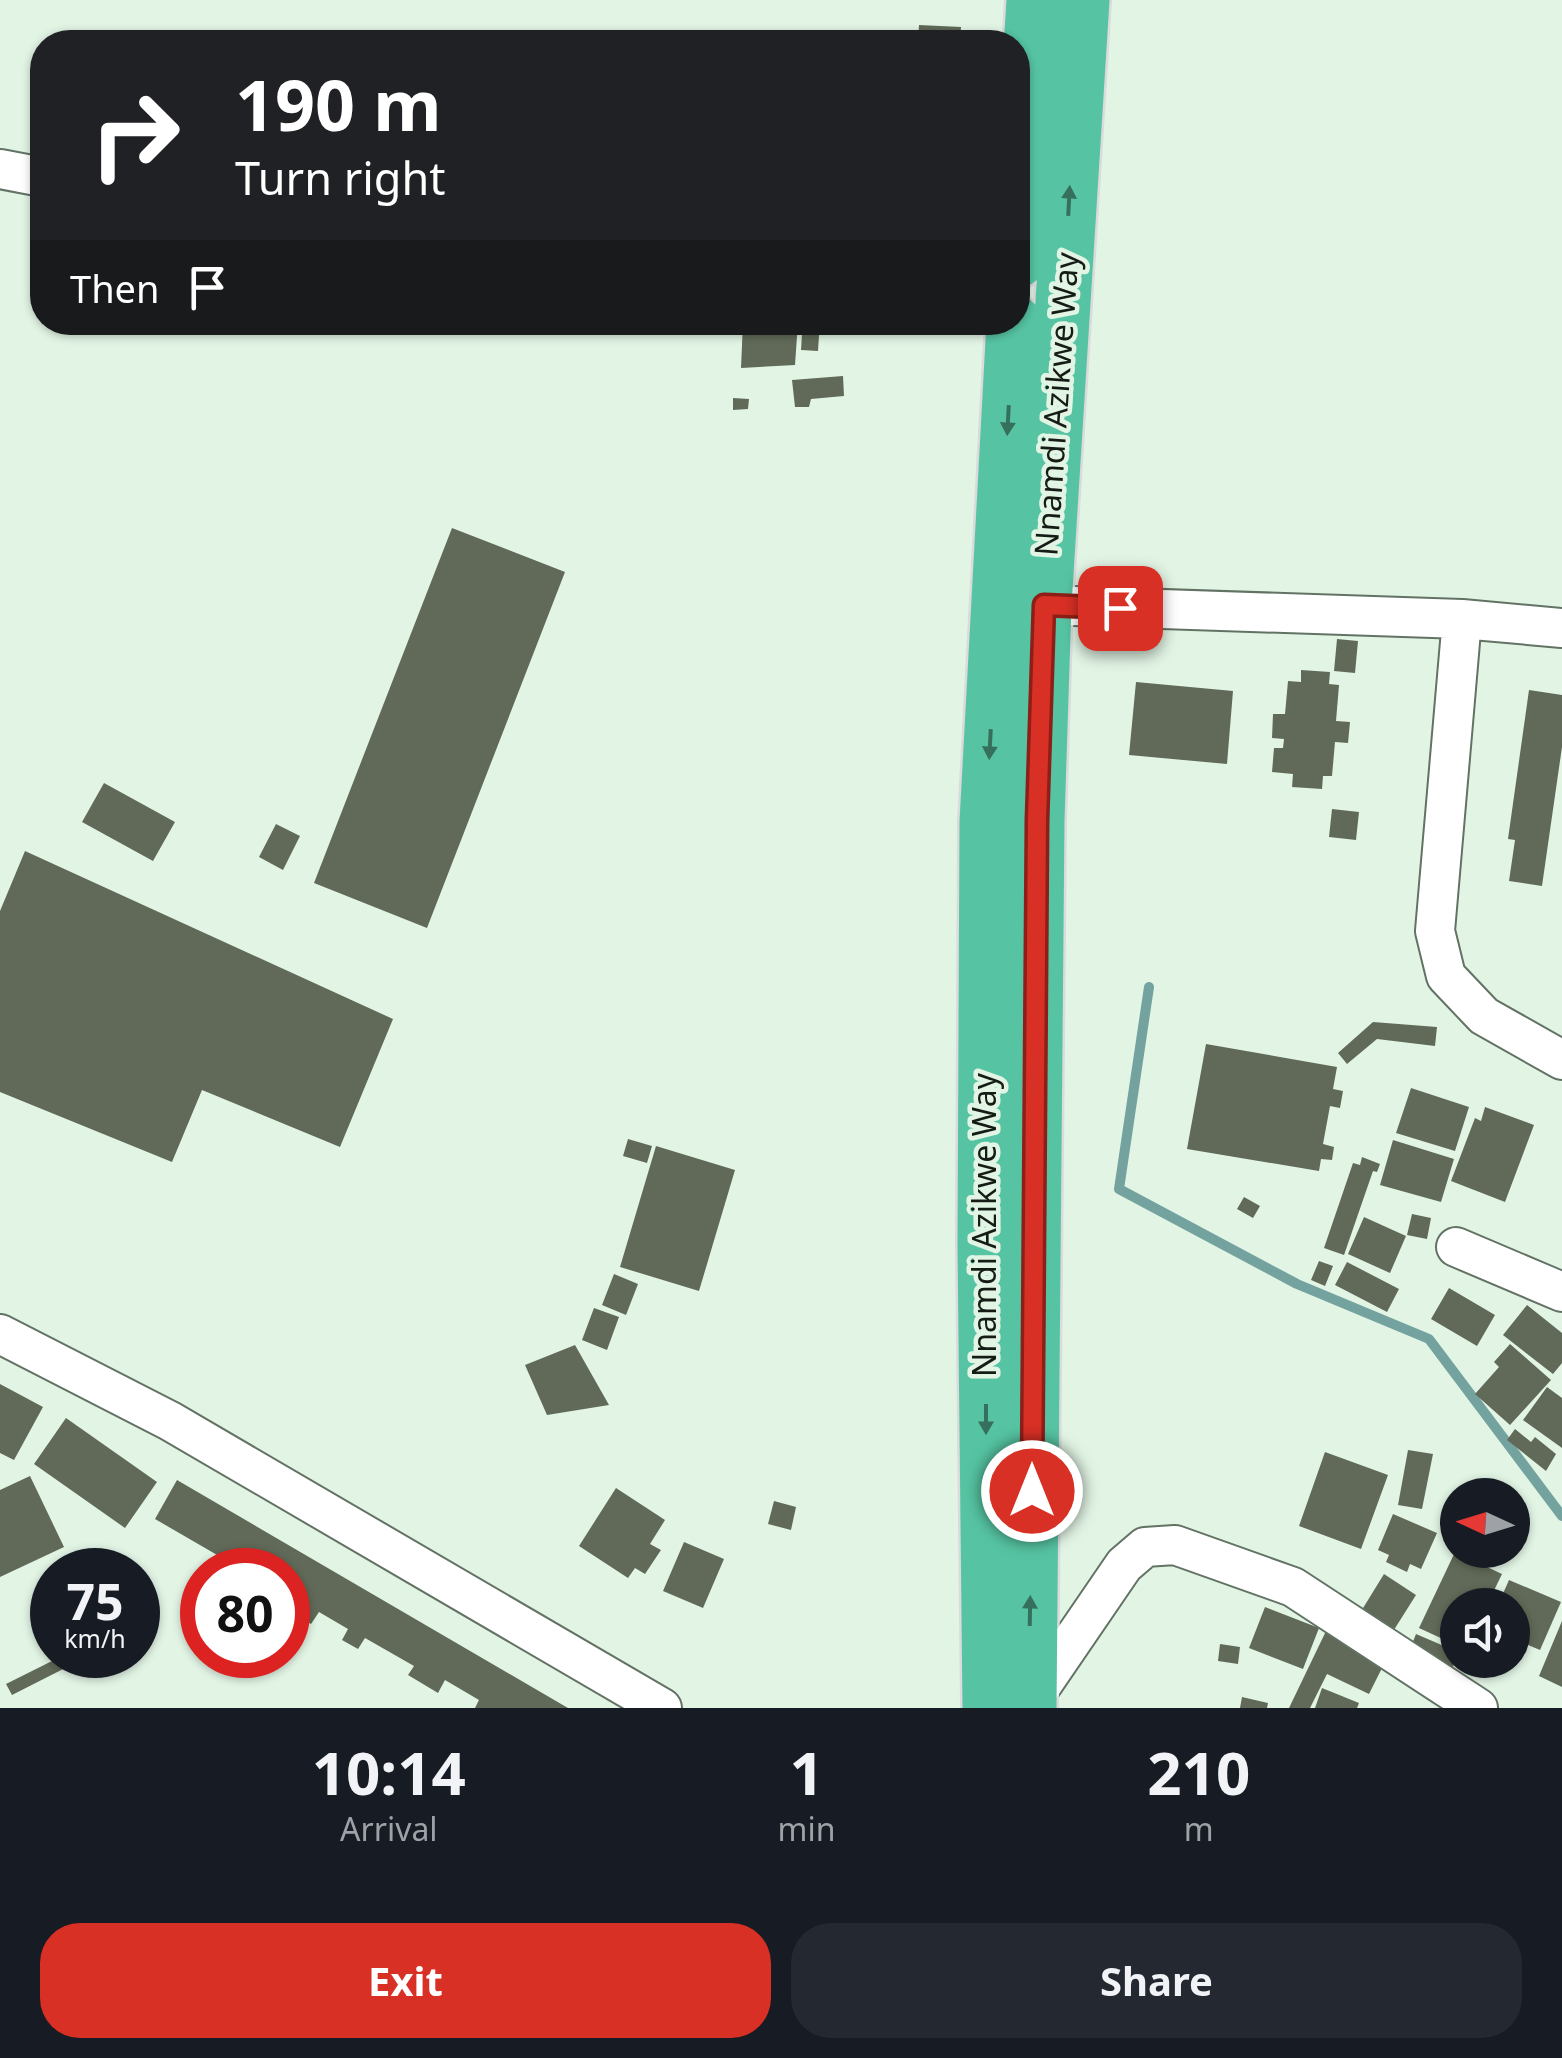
<!DOCTYPE html>
<style>
body{margin:0;font-family:"Noto Sans",sans-serif;background:#242831;color:#f1f3f6;height:100vh;display:flex;flex-direction:column;font-size:38px;white-space:nowrap}
*{box-sizing:border-box;margin:0}
p{font-size:32px;color:#9ea1a6}
.icon{flex:none;width:55px;height:55px;fill:none;stroke:currentColor;stroke-width:2;stroke-linecap:round;stroke-linejoin:round}
.map{position:relative;height:1708px;overflow:hidden}
.details{display:flex;flex-direction:column;background:#171b24;flex:1}
.details>*{flex:none}
.top-card{position:absolute;left:30px;top:30px;width:1000px;height:305px;border-radius:40px;box-shadow:0 2px 8px #0004;background:#202124;color:#fff;overflow:hidden}
.needle{width:65px;rotate:274deg}
.fabs{position:absolute;left:1440px;top:1478px;display:grid;gap:20px}
.fabs a{display:grid;place-items:center;width:90px;height:90px;border-radius:50%;background:#171b24;box-shadow:0 2px 8px #0004;font-size:50px}
.speed{position:absolute;left:30px;top:1548px;display:flex;gap:20px;font-size:50px;font-weight:700;text-align:center}
.speed>*{display:grid;place-content:center;width:130px;height:130px;border-radius:50%;background:#171b24;box-shadow:0 2px 8px #0004;line-height:1}
.speed small{font-size:25px;font-weight:400}
.speed .limit{border:15px solid #d22;background:#fff;color:#111}
.pin{position:absolute;display:grid;place-items:center;width:85px;height:85px;color:#fff;margin:-42px;border-radius:20px;box-shadow:0 5px 15px #0006}
.me{position:absolute;width:110px;margin:-55px;rotate:0deg;stroke-linejoin:round;filter:drop-shadow(0 0 8px #0008)}
.turn{display:flex;align-items:center;gap:35px;height:210px;padding:0 40px;font-size:45px}
.turn .icon{width:130px;height:130px;stroke-width:2.5}
.turn b{display:block;font-size:70px;line-height:85px}
.then{display:flex;align-items:center;height:95px;padding:0 40px;background:#0003;gap:20px;font-size:38px}
.eta{display:flex;justify-content:space-evenly;align-items:center;height:170px;text-align:center}
.eta b{font-size:60px;font-weight:700;line-height:70px}
.action{display:flex;gap:20px;margin-top:auto;padding:20px 40px}
.action a{flex:1;height:115px;border-radius:40px;background:#d93025;color:#fff;font-size:40px;font-weight:700;line-height:115px;text-align:center}
.action a+a{background:#242831;color:#f1f3f6}
.map>svg:first-child{display:block}
.lines{fill:none;stroke-linecap:round;stroke-linejoin:round}
.stream{stroke:#74a29f;stroke-width:10}
.building{fill:#616a58}
.minor-casing{stroke:#627264;stroke-width:42}
.highway-casing{stroke:#dadbda;stroke-width:60}
.minor{stroke:#fff;stroke-width:38}
.highway{stroke:#56c4a2;stroke-width:55}
.oneway{fill:#36705c}
.route-casing{stroke:#8d1f18;stroke-width:25}
.route{stroke:#d93025;stroke-width:18}
.labels{text-anchor:middle;stroke-width:9;stroke-linejoin:round;paint-order:stroke}
.street-label{font-size:32px;fill:#151c16;stroke:#e2f5e5}
</style>
<div class="map">
<svg width="1562" height="1708" viewBox="0 0 1562 1708">
<rect width="100%" height="100%" fill="#e2f5e5"/>
<g class="lines">
<path class="stream" d="M 1149,987 L 1119,1189 L 1297,1284 L 1429,1339 L 1562,1516"/>
</g>
<path class="building" d="M 919,25 L 961,27 L 960,42 L 918,42 Z
M 743,322 L 798,322 L 795,365 L 741,368 Z
M 802,334 L 819,335 L 818,351 L 801,350 Z
M 843,376 L 844,396 L 811,399 L 809,407 L 795,407 L 792,380 Z
M 733,398 L 749,399 L 748,409 L 733,410 Z
M 452,528 L 565,572 L 427,928 L 314,883 Z
M 1337,639 L 1358,641 L 1355,673 L 1334,671 Z
M 1301,670 L 1330,672 L 1329,684 L 1339,685 L 1336,721 L 1350,722 L 1348,743 L 1335,742 L 1332,776 L 1323,776 L 1322,789 L 1292,787 L 1293,774 L 1272,772 L 1274,748 L 1283,748 L 1284,739 L 1272,738 L 1273,714 L 1285,714 L 1288,681 L 1301,682 Z
M 1136,682 L 1233,691 L 1227,764 L 1129,755 Z
M 1529,690 L 1562,695 L 1562,747 L 1542,886 L 1509,881 L 1515,840 L 1508,839 Z
M 104,783 L 175,822 L 153,861 L 82,822 Z
M 1332,809 L 1359,812 L 1356,840 L 1329,837 Z
M 276,824 L 300,836 L 283,870 L 259,857 Z
M 25,851 L 393,1019 L 340,1147 L 202,1090 L 172,1162 L 0,1092 L 0,911 Z
M 1373,1022 L 1437,1027 L 1435,1046 L 1377,1039 L 1347,1064 L 1338,1053 Z
M 1206,1044 L 1337,1067 L 1333,1089 L 1343,1091 L 1340,1108 L 1330,1106 L 1323,1144 L 1334,1147 L 1332,1160 L 1321,1159 L 1319,1171 L 1187,1149 Z
M 1411,1088 L 1469,1107 L 1455,1151 L 1396,1133 Z
M 1485,1107 L 1534,1125 L 1505,1202 L 1451,1181 L 1475,1118 L 1481,1121 Z
M 628,1139 L 652,1146 L 647,1163 L 623,1156 Z
M 1393,1140 L 1454,1159 L 1441,1202 L 1380,1185 Z
M 656,1146 L 735,1170 L 699,1291 L 620,1267 Z
M 1362,1157 L 1380,1164 L 1377,1172 L 1373,1171 L 1344,1255 L 1324,1248 L 1353,1163 L 1360,1165 Z
M 1244,1197 L 1260,1206 L 1253,1218 L 1237,1209 Z
M 1412,1214 L 1431,1218 L 1427,1239 L 1407,1235 Z
M 1364,1217 L 1406,1236 L 1390,1273 L 1348,1254 Z
M 1319,1261 L 1333,1266 L 1325,1286 L 1311,1280 Z
M 1347,1262 L 1399,1289 L 1387,1312 L 1335,1285 Z
M 614,1274 L 638,1284 L 626,1315 L 602,1305 Z
M 1449,1288 L 1495,1315 L 1477,1346 L 1431,1319 Z
M 1527,1305 L 1562,1333 L 1562,1363 L 1553,1374 L 1503,1335 Z
M 594,1308 L 619,1317 L 607,1350 L 582,1340 Z
M 1510,1344 L 1551,1380 L 1510,1425 L 1475,1394 L 1499,1367 L 1494,1362 Z
M 575,1345 L 609,1405 L 547,1415 L 525,1365 Z
M 0,1384 L 43,1407 L 14,1460 L 0,1453 Z
M 1547,1387 L 1562,1398 L 1562,1448 L 1523,1420 Z
M 66,1418 L 157,1482 L 125,1528 L 34,1464 Z
M 1515,1429 L 1531,1442 L 1535,1437 L 1556,1454 L 1546,1471 L 1507,1440 Z
M 1408,1450 L 1433,1454 L 1422,1509 L 1398,1505 Z
M 1325,1452 L 1388,1475 L 1361,1549 L 1299,1526 Z
M 30,1476 L 64,1547 L 0,1577 L 0,1490 Z
M 177,1480 L 568,1708 L 475,1708 L 479,1700 L 445,1680 L 438,1693 L 408,1675 L 414,1666 L 365,1638 L 358,1649 L 342,1640 L 348,1629 L 319,1612 L 311,1624 L 293,1613 L 299,1603 L 288,1596 L 288,1570 L 243,1570 L 155,1519 Z
M 616,1488 L 665,1520 L 650,1544 L 661,1550 L 645,1574 L 635,1568 L 628,1578 L 579,1546 Z
M 774,1501 L 796,1507 L 791,1530 L 768,1524 Z
M 1393,1514 L 1437,1533 L 1421,1569 L 1410,1564 L 1407,1572 L 1386,1562 L 1389,1555 L 1378,1550 Z
M 684,1542 L 724,1559 L 703,1608 L 663,1591 Z
M 1468,1550 L 1502,1550 L 1496,1562 Z
M 1455,1552 L 1502,1574 L 1487,1605 L 1458,1605 L 1458,1646 L 1419,1628 Z
M 1384,1574 L 1416,1595 L 1392,1633 L 1360,1613 Z
M 1509,1580 L 1561,1602 L 1540,1650 L 1512,1638 L 1512,1605 L 1498,1605 Z
M 1265,1607 L 1319,1628 L 1303,1669 L 1249,1648 Z
M 1562,1621 L 1562,1687 L 1539,1676 Z
M 1327,1629 L 1386,1660 L 1369,1694 L 1327,1674 L 1310,1708 L 1289,1708 Z
M 1416,1634 L 1458,1652 L 1453,1667 L 1410,1649 Z
M 1220,1644 L 1240,1647 L 1238,1664 L 1218,1661 Z
M 64,1655 L 77,1655 L 79,1661 L 12,1695 L 6,1684 Z
M 1322,1688 L 1359,1703 L 1357,1708 L 1315,1708 Z
M 1242,1697 L 1268,1703 L 1267,1708 L 1240,1708 Z"/>
<g class="lines">
<defs>
<path id="minor" d="M 0,169 L 42,177
M 1044,605 L 1462,619 L 1562,628
M 1462,619 L 1435,931 L 1446,976 L 1484,1016 L 1562,1060
M 1456,1247 L 1562,1292
M 0,1334 L 170,1421 L 662,1708
M 1029,1704 L 1124,1565 L 1145,1547 L 1175,1545 L 1293,1587 L 1478,1708"/>
<path id="highway" d="M 1018,260 L 1034,0
M 990,1708 L 985,1245 L 987,822 L 1014,322
M 1029,1708 L 1037,820 L 1044,605 L 1082,0"/>
</defs>
<use href="#minor" class="minor-casing"/>
<use href="#highway" class="highway-casing"/>
<use href="#minor" class="minor"/>
<use href="#highway" class="highway"/>
</g>
<defs><path id="oneway-solid" d="M-6-.8H1V-3.2L6.5 0L1 3.2V.8H-6Z" transform="scale(2.5)"/></defs>
<g class="oneway">
<use href="#oneway-solid" transform="translate(1069 201) rotate(-87)"/>
<use href="#oneway-solid" transform="translate(1008 420) rotate(93)"/>
<use href="#oneway-solid" transform="translate(990 744) rotate(93)"/>
<use href="#oneway-solid" transform="translate(986 1419) rotate(90)"/>
<use href="#oneway-solid" transform="translate(1030 1611) rotate(-89)"/>
</g>
<g class="lines">
<defs>
<path id="route" d="M 1032,1491 L 1037,820 L 1044,605 L 1120,608"/>
</defs>
<use href="#route" class="route-casing"/>
<use href="#route" class="route"/>
</g>
<g class="labels">
<g class="street-label">
<text transform="translate(1057 404) rotate(-86)" y="11">Nnamdi Azikwe Way</text>
<text transform="translate(985 1225) rotate(-90)" y="11">Nnamdi Azikwe Way</text>
</g>
</g>
</svg>
<div class="fabs">
<a><svg class="needle" viewBox="-14 -14 28 28"><path d="M0-13l5 13h-10z" fill="#e53935"/><path d="M0 13l5-13h-10z" fill="#9ea1a6"/></svg></a>
<a><svg class="icon" aria-label="sound" viewBox="0 0 24 24"><path d="M4 9h4l5-4v14l-5-4H4zM17 9q2 3 0 6"/></svg></a>
</div>
<div class="speed"><div>75<small>km/h</small></div><div class="limit">80</div></div>
<div class="pin" style="left:1120px;top:608px;background:#d93025"><svg class="icon" aria-label="arrive" viewBox="0 0 24 24"><path d="M6 21V4h12l-3 4 3 4H6"/></svg></div>
<svg class="me" style="left:1032px;top:1491px" viewBox="-20 -20 40 40"><circle r="17" fill="#d93025" stroke="#fff" stroke-width="3"/><path d="M0-11L8 9 0 5-8 9z" fill="#fff"/></svg>
<div class="top-card">
<div class="turn"><svg class="icon" aria-label="right" viewBox="0 0 24 24"><path d="M7 20v-9h11M14 6l5 5-5 5"/></svg><div><b>190 m</b>Turn right</div></div>
<div class="then">Then<svg class="icon" aria-label="arrive" viewBox="0 0 24 24"><path d="M6 21V4h12l-3 4 3 4H6"/></svg></div>
</div>
</div>
<section class="details">
<div class="eta">
<div><b>10:14</b><p>Arrival</p></div>
<div><b>1</b><p>min</p></div>
<div><b>210</b><p>m</p></div>
</div>
<div class="action"><a>Exit</a><a>Share</a></div>
</section>
